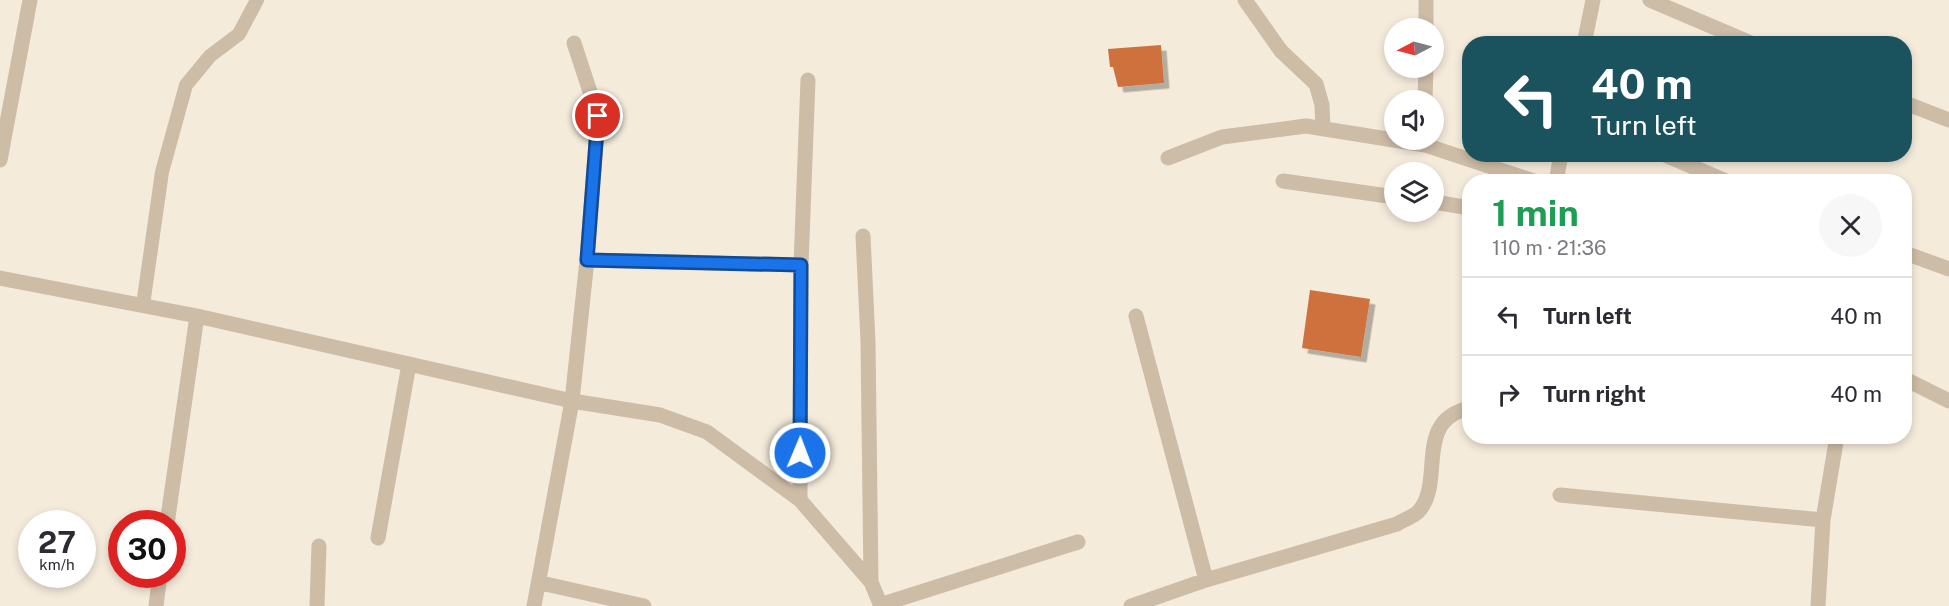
<!DOCTYPE html>
<meta charset="utf-8">
<style>
body{margin:0;font-family:"Public Sans",sans-serif;background:#f7f7f7;color:#2b2b33;height:100vh;display:flex;flex-direction:column;font-size:22px;white-space:nowrap}
*{box-sizing:border-box;margin:0}
p{font-size:20px;color:#7c7c81}
.icon{flex:none;width:33px;height:33px;fill:none;stroke:currentColor;stroke-width:2;stroke-linecap:round;stroke-linejoin:round}
.map{position:relative;flex:1;overflow:hidden}
.drawer{position:absolute;left:1462px;top:174px;width:450px;height:270px;display:flex;flex-direction:column;background:#fff;border-radius:24px;box-shadow:0 3px 9px #0003}
.drawer>*{flex:none}
.banner{position:absolute;left:1462px;top:36px;width:450px;height:126px;border-radius:24px;box-shadow:0 3px 9px #0003;background:#1a525e;color:#fff;overflow:hidden}
.needle{width:39px;rotate:264deg}
.controls{position:absolute;left:1384px;top:18px;display:grid;gap:12px}
.controls a{display:grid;place-items:center;width:60px;height:60px;border-radius:50%;background:#fff;box-shadow:0 3px 9px #0003;font-size:30px}
.speed{position:absolute;left:18px;top:510px;display:flex;gap:12px;font-size:30px;font-weight:700;text-align:center}
.speed>*{display:grid;place-content:center;width:78px;height:78px;border-radius:50%;background:#fff;box-shadow:0 3px 9px #0003;line-height:1}
.speed small{font-size:15px;font-weight:400}
.speed .limit{border:9px solid #d22;background:#fff;color:#111}
.pin{position:absolute;display:grid;place-items:center;width:51px;height:51px;color:#fff;margin:-26px;border:3px solid #fff;border-radius:50%;box-shadow:0 2px 6px #0007}
.me{position:absolute;width:66px;margin:-33px;rotate:1deg;stroke-linejoin:round;filter:drop-shadow(0 0 4px #0008)}
.turn{display:flex;align-items:center;gap:21px;height:126px;padding:0 30px;font-size:27px}
.turn .icon{width:78px;height:78px;stroke-width:2.5}
.turn b{display:block;font-size:42px;line-height:51px}
.round{display:grid;place-items:center;flex:none;width:63px;height:63px;border-radius:32px;background:#f7f7f7}
.headline{display:flex;align-items:center;justify-content:space-between;height:102px;padding:0 30px}
h1{font-size:36px;font-weight:700;line-height:45px;color:#1e9e55}
ul{padding:0;list-style:none}
li{display:flex;align-items:center;gap:18px;height:78px;padding:0 30px;border-top:2px solid #e1e1e2}
li div{flex:1}
li b{display:block;font-size:22px}
li em{font-style:normal}
.map>svg:first-child{display:block}
.building{fill:#cf713e;filter:url(#shadow)}
.lines{fill:none;stroke-linecap:round;stroke-linejoin:round}
.lane{stroke:#cdbca6;stroke-width:14}
.street{stroke:#cdbca6;stroke-width:15}
.route-casing{stroke:#114b97;stroke-width:15}
.route{stroke:#1a73e8;stroke-width:10}
</style>
<div class="map">
<svg width="1949" height="606" viewBox="0 0 1949 606">
<defs>
<filter id="shadow"><feDropShadow dx="5.5" dy="5.5" stdDeviation="0" flood-color="#0004"/></filter>
</defs>
<rect width="100%" height="100%" fill="#f4ebdb"/>
<path class="building" d="M 1161,45 L 1164,83 L 1118,87 L 1113,67 L 1110,67 L 1108,49 Z
M 1310,290 L 1370,299 L 1361,357 L 1302,348 Z"/>
<g class="lines">
<path class="lane" d="M 143,305 L 162,172 L 186,85 L 210,56 L 239,34 L 257,0"/>
<path class="street" d="M 1245,0 L 1281,51 L 1316,84 L 1322,105 L 1323,129
M 1650,0 L 1753,44
M 1426,28 L 1426,0
M 1584,44 L 1593,0
M 1425,100 L 1426,68
M 1905,103 L 1949,120
M 1663,154 L 1728,182
M 1168,158 L 1222,137 L 1306,126 L 1425,145 L 1537,182
M 0,160 L 30,0
M 1283,181 L 1395,197
M 1556,182 L 1561,154
M 1434,202 L 1470,208
M 863,236 L 868,341 L 871,582
M 1905,253 L 1949,269
M 587,260 L 801,265
M 0,278 L 197,316 L 572,401 L 660,415 L 707,432 L 800,500 L 871,582 L 881,606
M 1136,316 L 1206,580
M 1905,379 L 1949,401
M 1560,495 L 1823,520
M 800,500 L 801,265 L 808,80
M 167,524 L 197,316
M 378,538 L 409,364
M 541,583 L 644,606
M 880,605 L 1078,542
M 156,606 L 160,574
M 317,606 L 319,546
M 534,606 L 572,401 L 587,260 L 598,116 L 574,43
M 1131,606 L 1206,580 L 1397,524 C 1403,520 1413,517 1418,512 C 1446,483 1412,420 1470,408
M 1818,606 L 1823,520 L 1837,436"/>
</g>
<g class="lines">
<defs>
<path id="route" d="M 598,116 L 587,260 L 801,265 L 800,453"/>
</defs>
<use href="#route" class="route-casing"/>
<use href="#route" class="route"/>
</g>
</svg>
<div class="controls">
<a><svg class="needle" viewBox="-14 -14 28 28"><path d="M0-13l5 13h-10z" fill="#e53935"/><path d="M0 13l5-13h-10z" fill="#7c7c81"/></svg></a>
<a><svg class="icon" aria-label="sound" viewBox="0 0 24 24"><path d="M4 9h4l5-4v14l-5-4H4zM17 9q2 3 0 6"/></svg></a>
<a><svg class="icon" aria-label="layers" viewBox="0 0 24 24"><path d="M12 4l9 5-9 5-9-5zM3 14l9 5 9-5"/></svg></a>
</div>
<div class="speed"><div>27<small>km/h</small></div><div class="limit">30</div></div>
<div class="pin" style="left:598px;top:116px;background:#d93025"><svg class="icon" aria-label="arrive" viewBox="0 0 24 24"><path d="M6 21V4h12l-3 4 3 4H6"/></svg></div>
<svg class="me" style="left:800px;top:453px" viewBox="-20 -20 40 40"><circle r="17" fill="#1a73e8" stroke="#fff" stroke-width="3"/><path d="M0-11L8 9 0 5-8 9z" fill="#fff"/></svg>
<div class="banner">
<div class="turn"><svg class="icon" aria-label="left" viewBox="0 0 24 24"><path d="M17 20v-9H6M10 6l-5 5 5 5"/></svg><div><b>40 m</b>Turn left</div></div>
</div>
<section class="drawer">
<div class="headline"><div><h1>1 min</h1><p>110 m · 21:36</p></div><a class="round"><svg class="icon" aria-label="close" viewBox="0 0 24 24"><path d="M6 6l12 12M18 6L6 18"/></svg></a></div>
<ul>
<li><svg class="icon" aria-label="left" viewBox="0 0 24 24"><path d="M17 20v-9H6M10 6l-5 5 5 5"/></svg><div><b>Turn left</b></div><em>40 m</em></li>
<li><svg class="icon" aria-label="right" viewBox="0 0 24 24"><path d="M7 20v-9h11M14 6l5 5-5 5"/></svg><div><b>Turn right</b></div><em>40 m</em></li>
</ul>
</section>
</div>
